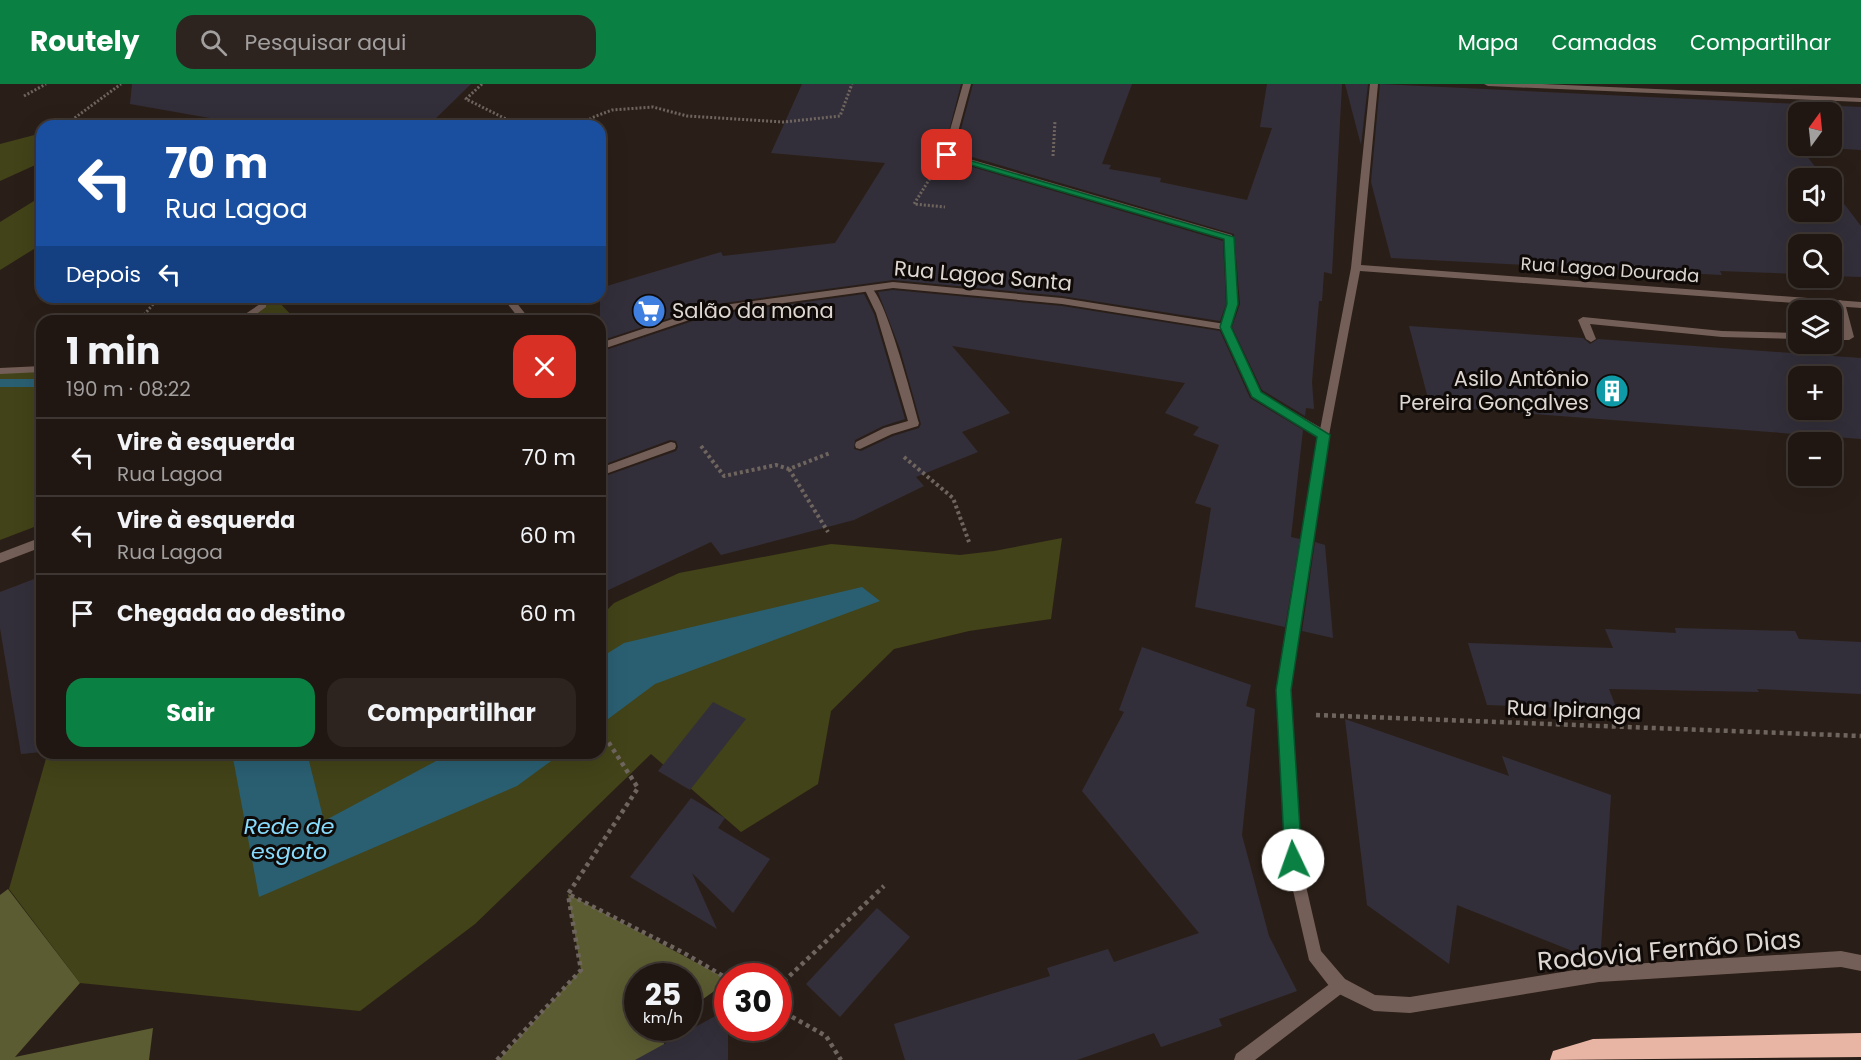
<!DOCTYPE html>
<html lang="pt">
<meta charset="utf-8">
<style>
body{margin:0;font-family:Poppins,sans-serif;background:#2d2420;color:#f1f3f6;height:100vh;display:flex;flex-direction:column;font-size:22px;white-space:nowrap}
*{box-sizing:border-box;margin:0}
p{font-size:20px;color:#a29f9f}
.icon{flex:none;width:33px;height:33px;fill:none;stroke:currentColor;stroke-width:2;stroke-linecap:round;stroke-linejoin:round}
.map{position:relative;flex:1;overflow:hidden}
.side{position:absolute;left:36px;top:231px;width:570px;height:444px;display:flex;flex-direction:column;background:#201712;border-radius:18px;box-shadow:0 6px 24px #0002,0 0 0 2px #3d3632}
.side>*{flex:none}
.top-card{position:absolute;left:36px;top:36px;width:570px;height:183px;border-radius:18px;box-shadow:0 6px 24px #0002,0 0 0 2px #3d3632;background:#1a4fa0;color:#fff;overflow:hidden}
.needle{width:39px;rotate:15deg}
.fabs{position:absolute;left:1788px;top:18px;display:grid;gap:12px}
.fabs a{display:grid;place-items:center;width:54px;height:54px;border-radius:12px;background:#201712;box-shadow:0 6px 24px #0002,0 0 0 2px #3d3632;font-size:30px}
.speed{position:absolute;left:624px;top:879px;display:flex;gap:12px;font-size:30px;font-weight:700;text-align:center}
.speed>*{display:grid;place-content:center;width:78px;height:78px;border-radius:50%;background:#201712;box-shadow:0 6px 24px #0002,0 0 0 2px #3d3632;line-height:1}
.speed small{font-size:15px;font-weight:400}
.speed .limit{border:9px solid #d22;background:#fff;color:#111}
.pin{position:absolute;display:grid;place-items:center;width:51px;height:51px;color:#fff;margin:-26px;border-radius:12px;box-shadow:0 3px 9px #0006}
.me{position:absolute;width:66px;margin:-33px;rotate:357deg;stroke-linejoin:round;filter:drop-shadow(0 0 4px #0008)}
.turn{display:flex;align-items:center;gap:21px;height:126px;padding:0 30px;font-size:27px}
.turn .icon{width:78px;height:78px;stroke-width:2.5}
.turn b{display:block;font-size:42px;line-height:51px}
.then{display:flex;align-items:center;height:57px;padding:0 30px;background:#0003;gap:12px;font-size:22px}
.round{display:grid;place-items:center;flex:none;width:63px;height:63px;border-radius:18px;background:#2d2420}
.headline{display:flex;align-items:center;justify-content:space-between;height:102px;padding:0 30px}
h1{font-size:36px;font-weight:700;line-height:45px}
.primary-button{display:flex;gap:12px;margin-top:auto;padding:12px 30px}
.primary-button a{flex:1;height:69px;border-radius:18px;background:#0b8043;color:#fff;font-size:24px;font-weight:700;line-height:69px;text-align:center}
.primary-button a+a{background:#2d2420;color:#f1f3f6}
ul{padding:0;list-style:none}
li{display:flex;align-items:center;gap:18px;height:78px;padding:0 30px;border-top:2px solid #3d3632}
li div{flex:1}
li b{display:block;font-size:22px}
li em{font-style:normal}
header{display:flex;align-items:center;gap:36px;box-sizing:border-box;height:84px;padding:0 30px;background:#0b8043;color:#fff}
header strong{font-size:28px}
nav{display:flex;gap:33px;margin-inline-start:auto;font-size:21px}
.search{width:420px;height:54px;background:#2d2420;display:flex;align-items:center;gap:15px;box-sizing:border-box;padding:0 21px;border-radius:18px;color:#a29f9f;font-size:22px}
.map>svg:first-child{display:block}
.green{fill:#424318}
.forest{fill:#5b5c31}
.water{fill:#2a5f72}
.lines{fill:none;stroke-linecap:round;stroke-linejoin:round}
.stream{fill:#2a5f72;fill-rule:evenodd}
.building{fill:#332f3a;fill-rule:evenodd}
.path-far2{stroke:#6f655f;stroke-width:3;stroke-dasharray:2 2;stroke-linecap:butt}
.path-far1{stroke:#6f655f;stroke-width:4;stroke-dasharray:3 3;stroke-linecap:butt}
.path{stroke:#6f655f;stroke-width:4.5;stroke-dasharray:4 4;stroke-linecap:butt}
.service{fill:#745f58;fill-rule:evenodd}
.minor{fill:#745f58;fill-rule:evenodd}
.motorway{fill:#e8b5a4;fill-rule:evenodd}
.route{fill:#0b8043;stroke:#07532c;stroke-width:1.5}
.labels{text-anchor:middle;stroke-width:6;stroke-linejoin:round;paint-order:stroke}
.far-street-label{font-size:18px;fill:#ddd6d1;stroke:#0f0a07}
.street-label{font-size:21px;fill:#ddd6d1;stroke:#0f0a07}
.poi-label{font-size:21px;fill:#ddd6d1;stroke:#0f0a07;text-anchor:start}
.water-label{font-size:22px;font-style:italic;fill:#87dbfc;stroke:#0f0a07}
.near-street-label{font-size:26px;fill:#ddd6d1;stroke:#0f0a07}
</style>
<header>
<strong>Routely</strong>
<div class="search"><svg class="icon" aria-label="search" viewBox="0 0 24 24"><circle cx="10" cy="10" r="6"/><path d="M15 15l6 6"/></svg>Pesquisar aqui</div>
<nav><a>Mapa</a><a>Camadas</a><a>Compartilhar</a></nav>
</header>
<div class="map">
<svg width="1861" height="976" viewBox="0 0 1861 976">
<rect width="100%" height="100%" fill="#2a1f18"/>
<path class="green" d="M 42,49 L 42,78 L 0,97 L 0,60 Z
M 42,112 L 42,160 L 0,186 L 0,138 Z
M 271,213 L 274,213 L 297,237 L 239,237 Z
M 42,283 L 42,440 L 0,456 L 0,285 Z
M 1062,454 L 1051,535 L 969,547 L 894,565 L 831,627 L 818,700 L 741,748 L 651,670 L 475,840 L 360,927 L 80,899 L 9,805 L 47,671 L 50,669 L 600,669 L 600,533 L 614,519 L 679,489 L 831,460 L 960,471 L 994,467 Z"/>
<path class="forest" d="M 8,805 L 80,899 L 15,973 L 153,944 L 149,976 L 0,976 L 0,811 Z
M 568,810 L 727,895 L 727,898 L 689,925 L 688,892 L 638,892 L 638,944 L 662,944 L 666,976 L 499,976 L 581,886 Z"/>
<path class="water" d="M 862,503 L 880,517 L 655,600 L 600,641 L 600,574 L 624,559 Z
M 232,669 L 307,669 L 324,737 L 451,669 L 562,669 L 517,702 L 259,813 Z"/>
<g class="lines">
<path class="stream" d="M 0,295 L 42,295 L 42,303 L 0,303 Z"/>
</g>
<path class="building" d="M 132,0 L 471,0 L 428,42 L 255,42 L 130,20 Z
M 802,0 L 961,0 L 942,74 L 1223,157 L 1226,220 L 1220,237 L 1062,212 L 893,196 L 709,221 L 600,257 L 600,204 L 721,168 L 723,172 L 835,159 L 885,79 L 771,69 Z
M 973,0 L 1132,0 L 1102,80 L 1111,81 L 1109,85 L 1161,94 L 1160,98 L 1247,116 L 1272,44 L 1260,43 L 1267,0 L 1342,0 L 1332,190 L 1324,188 L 1322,217 L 1319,217 L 1312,298 L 1314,325 L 1306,324 L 1305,332 L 1262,306 L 1232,243 L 1240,220 L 1234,150 L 955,68 Z
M 1345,0 L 1368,0 L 1361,61 Z
M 1380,0 L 1861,23 L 1861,66 L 1799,62 L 1824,94 L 1798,94 L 1798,128 L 1832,128 L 1832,104 L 1861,142 L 1861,193 L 1832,192 L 1832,160 L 1798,160 L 1798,190 L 1720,187 L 1722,191 L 1391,174 L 1371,98 ZM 1798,28 L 1832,28 L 1832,62 L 1798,62 Z
M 893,206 L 1062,222 L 1220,247 L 1250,314 L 1303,346 L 1291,453 L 1300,455 L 1285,543 L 1195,523 L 1211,424 L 1195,419 L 1219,361 L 1193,351 L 1199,343 L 1165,329 L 1185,299 L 952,262 L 1010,329 L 962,348 L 978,368 L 916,393 L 924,402 L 854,436 L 721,471 L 711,458 L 600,510 L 600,394 L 676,367 L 678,363 L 676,357 L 670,356 L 600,382 L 600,268 L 711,231 L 864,210 L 874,230 L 905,335 L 883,342 L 855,356 L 854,365 L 861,367 L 893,352 L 919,344 L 921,340 L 900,265 L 878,208 Z
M 1409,242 L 1583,254 L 1590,260 L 1598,255 L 1861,274 L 1861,355 L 1430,322 ZM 1798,292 L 1832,292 L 1832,326 L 1798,326 Z
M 1315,458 L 1325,461 L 1333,554 L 1302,547 Z
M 42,492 L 42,668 L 21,670 L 0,544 L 0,508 Z
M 1675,544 L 1795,547 L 1799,555 L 1861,558 L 1861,610 L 1757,605 L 1759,608 L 1609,605 L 1617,626 L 1487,621 L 1468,559 L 1613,564 L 1605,545 L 1676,549 Z
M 1142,563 L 1251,601 L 1246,622 L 1255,625 L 1242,751 L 1269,852 L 1297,907 L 1219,935 L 1222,942 L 1161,963 L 1154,949 L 1077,976 L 905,976 L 894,940 L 1050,892 L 1047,884 L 1108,865 L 1114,878 L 1199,849 L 1082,707 L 1124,628 L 1119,626 Z
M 713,618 L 746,635 L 690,706 L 658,687 Z
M 1345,635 L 1509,692 L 1502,672 L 1611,711 L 1600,878 L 1457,821 L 1449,880 L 1367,821 Z
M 691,714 L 725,734 L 718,744 L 770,775 L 733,829 L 692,789 L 717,845 L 630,793 Z
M 877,824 L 910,853 L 840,933 L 806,900 Z
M 728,925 L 728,976 L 635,976 Z"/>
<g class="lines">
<path class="path-far2" d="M 482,0 L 466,15 L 520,42
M 24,12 L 46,0
M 65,41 L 121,0
M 585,42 L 591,34 L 612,26 L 653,23 L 687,32 L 784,38 L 840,32 L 852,0
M 1053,72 L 1055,37
M 932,91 L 914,120 L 945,123
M 139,237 L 159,213"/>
<path class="path-far1" d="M 701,362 L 724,392 L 776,381 L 789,385 L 830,369
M 904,373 L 953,414 L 969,458
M 789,385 L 828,448"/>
<path class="path" d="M 1316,631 L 1861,652
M 600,645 L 638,704 L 568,810 L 684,869 L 728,895
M 778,903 L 884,802
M 778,925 L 826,952 L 841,976
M 497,976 L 581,886 L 568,810"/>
<path class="service" d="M 963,0 L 971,0 L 952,70 L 1232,151 L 1238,220 L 1230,243 L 1260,308 L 1328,348 L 1329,351 L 1328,354 L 1320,354 L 1252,313 L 1220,243 L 1228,220 L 1225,155 L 944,73 L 943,71 Z
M 870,203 C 885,210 913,317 919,339 L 918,342 L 892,350 L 860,365 L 856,364 L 855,361 L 856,358 L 884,344 L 908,337 L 876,229 L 865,206 Z
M 502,213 L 512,213 L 531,237 L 521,237 Z
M 1840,216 L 1845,219 L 1854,253 L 1849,256 L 1832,256 L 1832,250 L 1843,250 L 1835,219 Z
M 1583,233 L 1722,247 L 1798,249 L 1798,255 L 1722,253 L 1590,240 L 1596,255 L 1591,258 L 1586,255 L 1578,236 Z
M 671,358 L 675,359 L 676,362 L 675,365 L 600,392 L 600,384 Z
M 1339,893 L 1345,895 L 1347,901 L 1345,907 L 1255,976 L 1234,976 L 1236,970 Z"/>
<path class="minor" d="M 1370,0 L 1378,0 L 1361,181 L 1861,218 L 1861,224 L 1360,187 L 1329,351 L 1291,606 L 1300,776 L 1321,867 L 1345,895 L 1375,911 L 1410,913 L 1599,882 L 1841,867 L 1861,871 L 1861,887 L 1841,883 L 1599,898 L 1410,929 L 1374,927 L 1333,907 L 1309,876 L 1286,776 L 1277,606 L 1319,351 L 1351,184 Z
M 1484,0 L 1542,0 L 1861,14 L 1861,18 L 1488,2 Z
M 893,198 L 1062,214 L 1225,240 L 1230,243 L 1225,246 L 1062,220 L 893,204 L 710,229 L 600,266 L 600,259 L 709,223 Z
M 263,218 L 266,219 L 266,223 L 247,237 L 235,237 Z
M 42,282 L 42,288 L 0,290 L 0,284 Z
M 42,453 L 42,463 L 0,479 L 0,469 Z"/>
<path class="motorway" d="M 1861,949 L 1861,973 L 1550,976 L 1553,967 L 1593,955 Z"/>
</g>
<path class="route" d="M 944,69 L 1234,153 L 1238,220 L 1231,243 L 1261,308 L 1330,351 L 1291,606 L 1302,776 L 1299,782 L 1293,784 L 1288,782 L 1285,776 L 1276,606 L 1317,353 L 1252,313 L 1220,243 L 1227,220 L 1224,155 L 944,73 Z"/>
<defs>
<symbol id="supermarket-disc" viewBox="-11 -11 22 22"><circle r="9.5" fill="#3f7fe0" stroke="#0f0a07"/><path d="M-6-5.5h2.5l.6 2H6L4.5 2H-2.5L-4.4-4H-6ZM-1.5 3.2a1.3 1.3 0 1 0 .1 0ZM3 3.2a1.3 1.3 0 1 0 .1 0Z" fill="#fff"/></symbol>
<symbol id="building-disc" viewBox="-11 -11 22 22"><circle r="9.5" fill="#0f9aa8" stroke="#0f0a07"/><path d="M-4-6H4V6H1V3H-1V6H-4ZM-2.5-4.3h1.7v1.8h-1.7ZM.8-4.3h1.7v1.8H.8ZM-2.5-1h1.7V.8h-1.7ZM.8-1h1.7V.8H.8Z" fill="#fff"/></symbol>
</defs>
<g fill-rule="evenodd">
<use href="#supermarket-disc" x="630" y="208" width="38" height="38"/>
<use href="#building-disc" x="1593" y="288" width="38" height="38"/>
</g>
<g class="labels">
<g class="far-street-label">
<text transform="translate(1610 186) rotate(4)" y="6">Rua Lagoa Dourada</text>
</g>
<g class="street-label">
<text transform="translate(983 192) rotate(5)" y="7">Rua Lagoa Santa</text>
<text transform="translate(1574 626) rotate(2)" y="7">Rua Ipiranga</text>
</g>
<g class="poi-label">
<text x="672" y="234">Salão da mona</text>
<text x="1589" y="302" text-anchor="end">Asilo Antônio<tspan x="1589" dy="24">Pereira Gonçalves</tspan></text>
</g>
<g class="water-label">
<text x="289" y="750">Rede de<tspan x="289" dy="25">esgoto</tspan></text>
</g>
<g class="near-street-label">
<text transform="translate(1669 866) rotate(-5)" y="9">Rodovia Fernão Dias</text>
</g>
</g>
</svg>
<div class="fabs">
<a><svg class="needle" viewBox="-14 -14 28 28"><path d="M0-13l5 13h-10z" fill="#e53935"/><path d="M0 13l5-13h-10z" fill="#a29f9f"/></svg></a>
<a><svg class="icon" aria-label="sound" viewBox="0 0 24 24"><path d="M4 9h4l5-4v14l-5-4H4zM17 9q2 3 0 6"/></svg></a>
<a><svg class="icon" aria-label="search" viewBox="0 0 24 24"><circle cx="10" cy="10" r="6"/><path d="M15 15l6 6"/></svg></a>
<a><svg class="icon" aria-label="layers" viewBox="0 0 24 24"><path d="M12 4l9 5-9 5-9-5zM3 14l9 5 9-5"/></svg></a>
<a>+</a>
<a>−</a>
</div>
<div class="speed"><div>25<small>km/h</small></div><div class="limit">30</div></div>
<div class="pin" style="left:947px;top:71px;background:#d93025"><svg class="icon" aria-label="arrive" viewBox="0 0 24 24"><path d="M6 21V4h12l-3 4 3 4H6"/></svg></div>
<svg class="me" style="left:1293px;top:776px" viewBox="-20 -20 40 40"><circle r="19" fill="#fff"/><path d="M0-13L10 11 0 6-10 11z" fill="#0b8043"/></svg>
<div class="top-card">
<div class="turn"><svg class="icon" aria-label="left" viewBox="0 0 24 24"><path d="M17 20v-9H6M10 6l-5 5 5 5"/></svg><div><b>70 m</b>Rua Lagoa</div></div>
<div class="then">Depois<svg class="icon" aria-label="left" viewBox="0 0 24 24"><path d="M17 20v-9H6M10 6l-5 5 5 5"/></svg></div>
</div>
<section class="side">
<div class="headline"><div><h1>1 min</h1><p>190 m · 08:22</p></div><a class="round" style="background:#d93025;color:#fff"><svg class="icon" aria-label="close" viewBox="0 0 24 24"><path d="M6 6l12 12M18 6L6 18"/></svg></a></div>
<ul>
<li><svg class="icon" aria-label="left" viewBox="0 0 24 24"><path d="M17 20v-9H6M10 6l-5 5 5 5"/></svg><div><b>Vire à esquerda</b><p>Rua Lagoa</p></div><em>70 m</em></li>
<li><svg class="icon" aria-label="left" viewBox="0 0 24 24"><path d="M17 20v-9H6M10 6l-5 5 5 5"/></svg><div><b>Vire à esquerda</b><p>Rua Lagoa</p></div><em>60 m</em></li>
<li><svg class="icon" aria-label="arrive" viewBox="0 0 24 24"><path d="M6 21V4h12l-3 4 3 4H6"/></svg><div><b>Chegada ao destino</b></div><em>60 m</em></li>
</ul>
<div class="primary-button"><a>Sair</a><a>Compartilhar</a></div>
</section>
</div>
